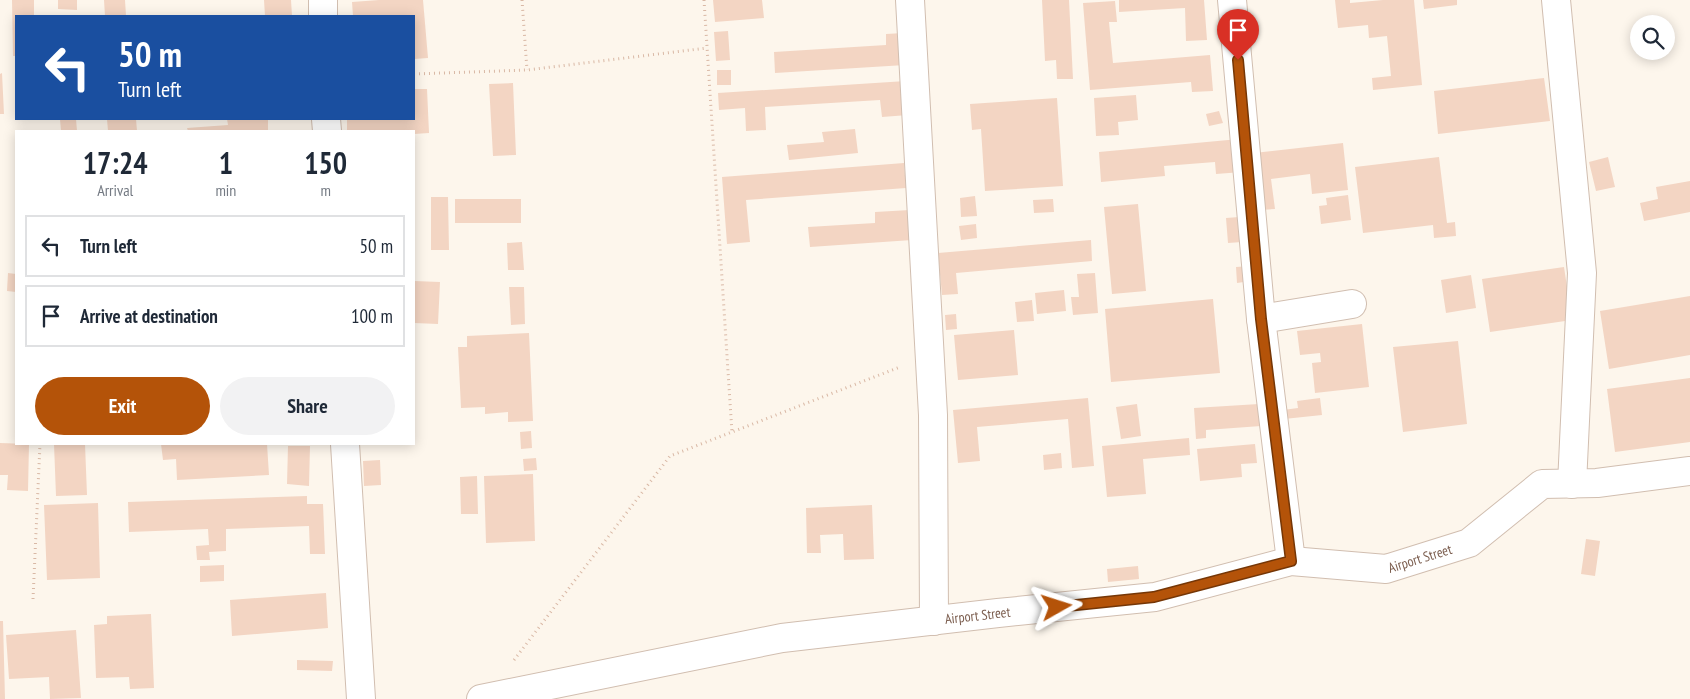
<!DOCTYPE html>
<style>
body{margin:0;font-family:"PT Sans Narrow",sans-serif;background:#f2f2f3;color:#1f2937;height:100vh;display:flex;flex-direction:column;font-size:19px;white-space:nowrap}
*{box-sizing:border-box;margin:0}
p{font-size:16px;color:#747a83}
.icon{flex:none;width:28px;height:28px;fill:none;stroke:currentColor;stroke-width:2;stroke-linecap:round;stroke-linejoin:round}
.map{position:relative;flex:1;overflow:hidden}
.drawer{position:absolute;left:15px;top:130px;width:400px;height:315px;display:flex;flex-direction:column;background:#fff;border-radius:0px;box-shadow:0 2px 12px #0003}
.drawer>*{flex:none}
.guide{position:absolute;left:15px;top:15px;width:400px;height:105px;border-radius:0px;box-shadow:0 2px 12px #0003;background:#1a4fa0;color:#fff;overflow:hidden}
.fabs{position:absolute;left:1630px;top:15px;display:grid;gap:10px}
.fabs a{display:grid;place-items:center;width:45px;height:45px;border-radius:50%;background:#fff;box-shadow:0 2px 12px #0003;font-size:25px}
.pin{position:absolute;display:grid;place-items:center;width:42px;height:42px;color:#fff;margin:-51px -21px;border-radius:50% 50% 50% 0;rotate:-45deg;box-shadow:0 0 5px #0007}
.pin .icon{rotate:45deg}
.me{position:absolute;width:55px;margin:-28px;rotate:84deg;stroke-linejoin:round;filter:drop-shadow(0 0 4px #0008)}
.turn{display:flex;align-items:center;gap:18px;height:105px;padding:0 20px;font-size:22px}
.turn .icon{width:65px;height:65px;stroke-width:2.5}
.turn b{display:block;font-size:35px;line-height:42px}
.eta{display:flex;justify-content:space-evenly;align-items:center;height:85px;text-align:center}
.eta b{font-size:30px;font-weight:700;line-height:35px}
.action{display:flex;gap:10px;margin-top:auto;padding:10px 20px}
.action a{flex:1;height:58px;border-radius:30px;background:#b45309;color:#fff;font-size:20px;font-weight:700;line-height:58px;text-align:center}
.action a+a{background:#f2f2f3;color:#1f2937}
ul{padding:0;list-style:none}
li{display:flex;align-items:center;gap:15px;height:62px;margin:0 10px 8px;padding:0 10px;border:2px solid #e0e1e3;border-radius:0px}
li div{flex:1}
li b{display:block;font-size:19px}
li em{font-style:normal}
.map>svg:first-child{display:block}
.building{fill:#f3d5c3}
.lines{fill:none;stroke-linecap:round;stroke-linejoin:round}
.minor-casing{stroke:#d1beb0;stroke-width:30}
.path{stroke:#d9b8a5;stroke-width:3;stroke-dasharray:1 4;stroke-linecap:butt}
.minor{stroke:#fff;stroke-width:28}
.route-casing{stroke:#753606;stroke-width:12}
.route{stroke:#b45309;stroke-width:9}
.labels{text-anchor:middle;stroke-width:4;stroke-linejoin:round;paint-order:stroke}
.street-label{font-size:14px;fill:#7a5c4d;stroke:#fffaf3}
</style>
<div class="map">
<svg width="1690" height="699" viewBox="0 0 1690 699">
<rect width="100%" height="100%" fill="#fdf6ec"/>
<path class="building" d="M 12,0 L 34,0 L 34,16 L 16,16 L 16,56 L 13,56 Z
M 58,0 L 77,0 L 77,10 L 58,9 Z
M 104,0 L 125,0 L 126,16 L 105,16 Z
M 264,0 L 291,0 L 292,16 L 265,16 Z
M 379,0 L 423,0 L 428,58 L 414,59 L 414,16 L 353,16 L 352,2 Z
M 713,0 L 762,0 L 764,18 L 715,22 Z
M 1042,0 L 1069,0 L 1073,79 L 1057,79 L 1056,60 L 1045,61 Z
M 1119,0 L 1204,0 L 1207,40 L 1186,41 L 1185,8 L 1119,12 Z
M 1335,0 L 1350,0 L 1350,3 L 1383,0 L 1414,0 L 1422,85 L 1373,90 L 1372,78 L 1391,76 L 1387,36 L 1369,38 L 1368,25 L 1338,28 Z
M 1423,0 L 1457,0 L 1457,5 L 1424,9 Z
M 1115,1 L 1117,22 L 1109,22 L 1113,63 L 1210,55 L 1213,91 L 1192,92 L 1191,82 L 1090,90 L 1083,3 Z
M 728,31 L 730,60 L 716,61 L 714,32 Z
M 903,33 L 905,65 L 775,73 L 774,52 L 886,45 L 886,34 Z
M 717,70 L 731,70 L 731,85 L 717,85 Z
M 2,73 L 4,114 L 0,114 L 0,74 Z
M 1544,78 L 1550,121 L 1438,134 L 1434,91 Z
M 906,81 L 908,115 L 882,117 L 880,100 L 765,107 L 766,130 L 746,131 L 745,108 L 719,110 L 718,93 Z
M 513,83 L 516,155 L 493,156 L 489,84 Z
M 414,89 L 427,89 L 429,133 L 414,134 L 414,131 L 347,131 L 347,119 L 414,119 Z
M 1136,95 L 1138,120 L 1118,122 L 1119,135 L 1096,136 L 1094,98 Z
M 1057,98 L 1063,186 L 985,191 L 981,129 L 972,130 L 970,104 Z
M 1219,111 L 1223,123 L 1209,126 L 1206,114 Z
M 60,119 L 76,119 L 77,131 L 61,131 Z
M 107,119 L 136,119 L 137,131 L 108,131 Z
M 227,119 L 268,119 L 268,131 L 188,131 L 187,128 L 228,125 Z
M 855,129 L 858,153 L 789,160 L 787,145 L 824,142 L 822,132 Z
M 1239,139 L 1242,172 L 1216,174 L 1215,162 L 1164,166 L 1165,176 L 1101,182 L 1099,152 Z
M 1343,143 L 1348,190 L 1312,194 L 1310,174 L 1271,179 L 1275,209 L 1260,210 L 1254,153 Z
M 1439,157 L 1447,223 L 1455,222 L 1456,236 L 1434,238 L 1433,225 L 1363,233 L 1355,167 Z
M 1608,157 L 1615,187 L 1596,191 L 1589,162 Z
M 904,163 L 906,188 L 746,200 L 750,242 L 727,244 L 722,177 Z
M 1690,181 L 1690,212 L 1644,221 L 1640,203 L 1658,199 L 1656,187 Z
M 1348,195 L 1351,220 L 1321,224 L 1319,206 L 1327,205 L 1326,198 Z
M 975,196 L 977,216 L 961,217 L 960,198 Z
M 431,197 L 448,197 L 449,250 L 431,250 Z
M 455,199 L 521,199 L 521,223 L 455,223 Z
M 1053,199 L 1054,212 L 1034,213 L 1033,200 Z
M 1138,204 L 1146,291 L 1112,294 L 1104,207 Z
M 910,210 L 912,240 L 810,247 L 808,227 L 875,223 L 875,212 Z
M 1239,217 L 1242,242 L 1228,243 L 1226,218 Z
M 976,224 L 977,238 L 961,240 L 959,226 Z
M 1091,240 L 1092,261 L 956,273 L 958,294 L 942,295 L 938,253 Z
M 522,242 L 524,270 L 508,270 L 507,243 Z
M 1250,266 L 1251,281 L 1237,283 L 1236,267 Z
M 1564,267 L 1572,320 L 1490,332 L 1482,279 Z
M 8,273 L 16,274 L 16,292 L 7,291 Z
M 1095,273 L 1098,313 L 1073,315 L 1071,297 L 1079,297 L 1077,274 Z
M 1471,275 L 1476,308 L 1446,313 L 1441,280 Z
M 414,281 L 440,282 L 438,324 L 414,323 Z
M 509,287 L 524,287 L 525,324 L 511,325 Z
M 1064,290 L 1066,311 L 1037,314 L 1035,293 Z
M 1690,296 L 1690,355 L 1609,369 L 1600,311 Z
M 1213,299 L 1220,373 L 1111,382 L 1105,309 Z
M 1032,300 L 1034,321 L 1017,322 L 1015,302 Z
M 956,314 L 957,329 L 946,330 L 945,315 Z
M 1362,324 L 1369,387 L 1315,393 L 1312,363 L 1321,362 L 1320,353 L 1300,355 L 1297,331 Z
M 1014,330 L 1018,375 L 958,380 L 954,335 Z
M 529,333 L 533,421 L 508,422 L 508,412 L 485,414 L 485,407 L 461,408 L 458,347 L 467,347 L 467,336 Z
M 1458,341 L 1467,424 L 1403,432 L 1393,347 Z
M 1690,378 L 1690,442 L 1615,452 L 1607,389 Z
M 1088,398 L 1094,466 L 1072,468 L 1068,419 L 977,427 L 980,461 L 958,463 L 953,410 Z
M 1320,398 L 1322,415 L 1284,419 L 1283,410 L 1298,408 L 1297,401 Z
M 1137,404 L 1141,436 L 1121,439 L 1116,407 Z
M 1259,404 L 1261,426 L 1206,430 L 1206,438 L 1196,439 L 1194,408 Z
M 531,431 L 532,448 L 521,449 L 520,432 Z
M 1189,438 L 1190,455 L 1143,459 L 1146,494 L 1107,497 L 1102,446 Z
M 0,443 L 29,444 L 28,491 L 7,490 L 8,475 L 0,475 Z
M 54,444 L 85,444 L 87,495 L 56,496 Z
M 161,444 L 267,444 L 269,475 L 177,480 L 176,459 L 163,460 Z
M 1255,444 L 1257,463 L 1241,464 L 1242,477 L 1200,481 L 1197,449 Z
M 288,446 L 310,446 L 309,486 L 287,484 Z
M 1061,453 L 1062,468 L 1044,470 L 1043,455 Z
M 536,458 L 537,470 L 524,471 L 523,459 Z
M 380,460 L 381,485 L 364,486 L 363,461 Z
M 533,474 L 535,541 L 486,543 L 484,476 Z
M 477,476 L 478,514 L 461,514 L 460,477 Z
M 307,496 L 307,504 L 323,504 L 325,554 L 310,554 L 309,526 L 226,529 L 226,551 L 209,552 L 210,560 L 197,560 L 196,546 L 209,545 L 208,529 L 129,532 L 128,502 Z
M 98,503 L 100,578 L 47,580 L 44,505 Z
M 872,505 L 874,559 L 844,560 L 843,534 L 820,535 L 821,553 L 807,553 L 806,508 Z
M 1586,539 L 1600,541 L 1595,576 L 1581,574 Z
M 224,565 L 224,581 L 200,582 L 200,566 Z
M 1138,566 L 1139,579 L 1108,582 L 1107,569 Z
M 326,593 L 328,628 L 232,636 L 230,600 Z
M 151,614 L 154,688 L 130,689 L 129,677 L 96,678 L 94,625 L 107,624 L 107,616 Z
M 0,621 L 3,621 L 5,699 L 0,699 Z
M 76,630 L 81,698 L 50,699 L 49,677 L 9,679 L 6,635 Z
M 297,660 L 333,661 L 332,671 L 297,670 Z"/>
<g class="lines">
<defs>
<g id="minor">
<path d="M 323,0 L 323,16"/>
<path d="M 910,0 L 933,415 L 934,621"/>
<path d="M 1232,0 L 1261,319 L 1291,561"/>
<path d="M 1556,0 L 1582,273 L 1572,484"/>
<path d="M 326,119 L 327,131"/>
<path d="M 1261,319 L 1352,304"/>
<path d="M 345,444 L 361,699"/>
<path id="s1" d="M 481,699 L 782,638 L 998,613 L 1155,597 L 1291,561 L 1386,569 L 1469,543 L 1542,484 L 1597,483 L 1690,471"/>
</g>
</defs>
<use href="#minor" class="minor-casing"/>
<path class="path" d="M 522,0 L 527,70
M 704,0 L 732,433
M 414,74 L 527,70 L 707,48
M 33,599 L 40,444
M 514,660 L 670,456 L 900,367"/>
<use href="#minor" class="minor"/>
</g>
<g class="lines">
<defs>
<path id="route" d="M 1057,607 L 1154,597 L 1291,561 L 1261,319 L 1238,60"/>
</defs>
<use href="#route" class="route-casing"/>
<use href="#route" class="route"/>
</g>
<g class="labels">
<g class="street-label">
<text dy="5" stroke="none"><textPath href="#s1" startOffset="954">Airport Street</textPath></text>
<text dy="5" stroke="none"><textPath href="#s1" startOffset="504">Airport Street</textPath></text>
</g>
</g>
</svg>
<div class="fabs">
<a><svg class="icon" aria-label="search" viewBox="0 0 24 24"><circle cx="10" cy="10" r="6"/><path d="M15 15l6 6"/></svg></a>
</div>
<div class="pin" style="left:1238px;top:60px;background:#d93025"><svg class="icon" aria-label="arrive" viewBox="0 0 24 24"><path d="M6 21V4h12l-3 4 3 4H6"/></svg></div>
<svg class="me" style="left:1057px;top:607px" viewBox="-20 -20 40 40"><path d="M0-17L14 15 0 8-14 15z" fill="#b45309" stroke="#fff" stroke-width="4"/></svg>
<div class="guide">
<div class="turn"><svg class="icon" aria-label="left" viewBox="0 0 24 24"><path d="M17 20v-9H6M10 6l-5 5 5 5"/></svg><div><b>50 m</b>Turn left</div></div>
</div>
<section class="drawer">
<div class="eta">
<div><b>17:24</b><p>Arrival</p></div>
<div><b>1</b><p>min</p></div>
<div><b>150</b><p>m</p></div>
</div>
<ul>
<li><svg class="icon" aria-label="left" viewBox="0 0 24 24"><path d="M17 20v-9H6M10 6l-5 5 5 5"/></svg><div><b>Turn left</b></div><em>50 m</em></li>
<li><svg class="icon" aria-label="arrive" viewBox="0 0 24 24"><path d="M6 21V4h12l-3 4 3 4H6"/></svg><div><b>Arrive at destination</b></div><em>100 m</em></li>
</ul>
<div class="action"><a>Exit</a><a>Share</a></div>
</section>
</div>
